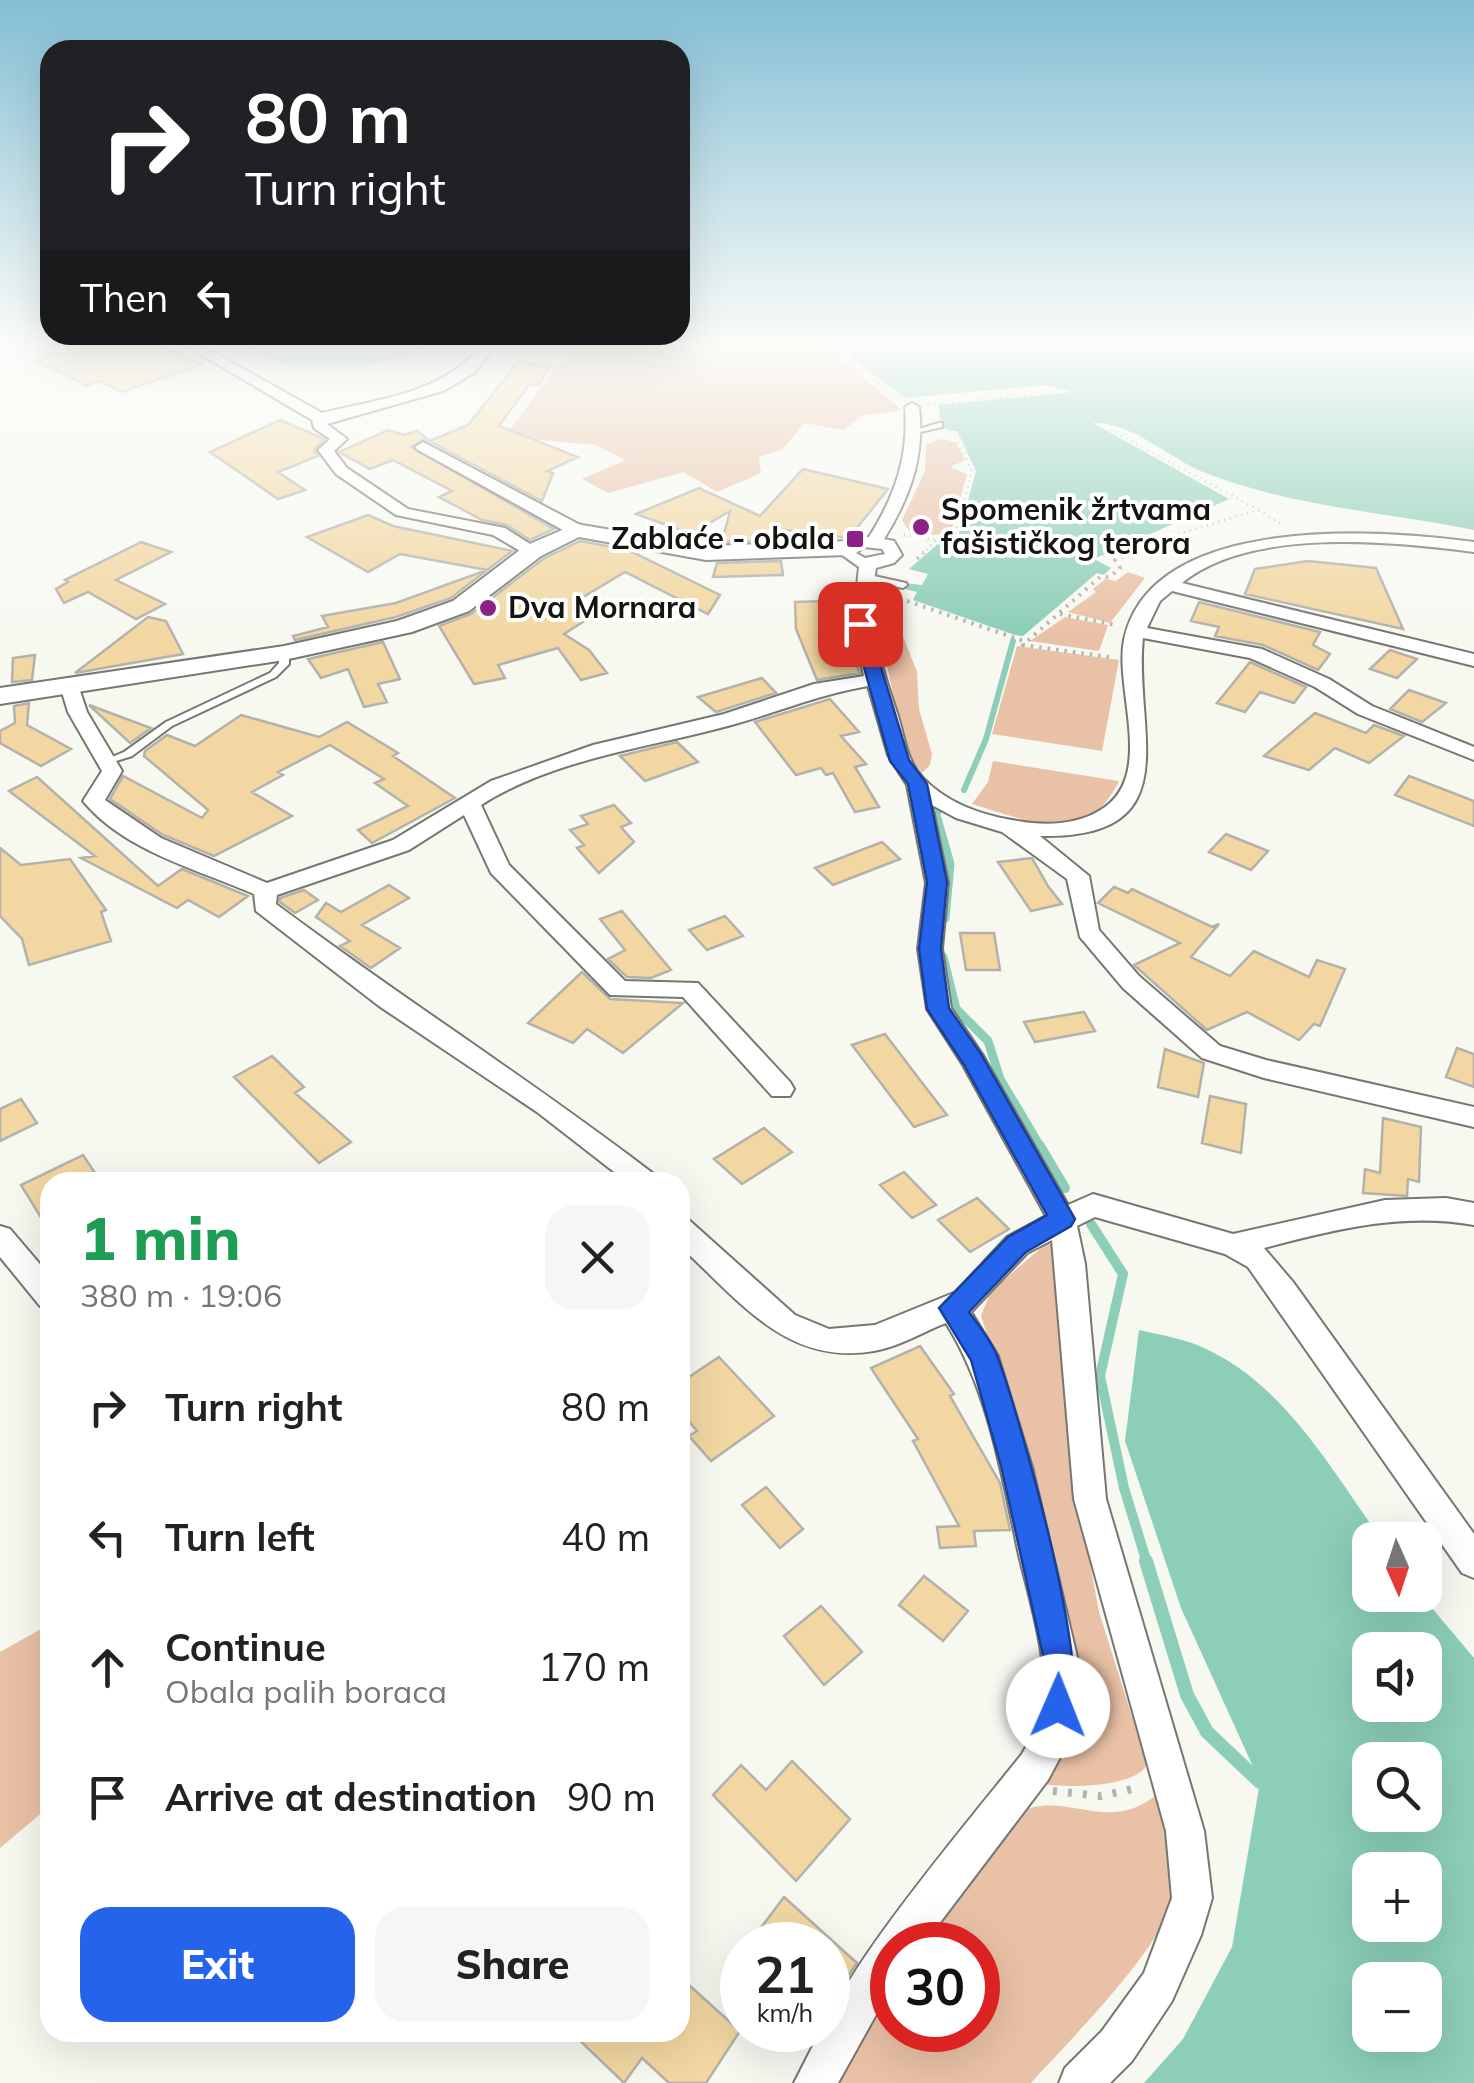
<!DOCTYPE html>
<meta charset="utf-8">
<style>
body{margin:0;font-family:Mulish,sans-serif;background:#f6f6f6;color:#222;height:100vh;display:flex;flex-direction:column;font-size:38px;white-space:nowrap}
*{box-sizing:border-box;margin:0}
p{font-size:32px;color:#767676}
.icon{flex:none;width:55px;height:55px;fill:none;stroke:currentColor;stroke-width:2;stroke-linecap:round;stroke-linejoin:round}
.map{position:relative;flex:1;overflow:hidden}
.panel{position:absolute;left:40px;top:1172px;width:650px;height:870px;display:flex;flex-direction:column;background:#fff;border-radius:30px;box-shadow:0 10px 40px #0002}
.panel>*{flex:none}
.hud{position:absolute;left:40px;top:40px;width:650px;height:305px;border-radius:30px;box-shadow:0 10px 40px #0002;background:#202124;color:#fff;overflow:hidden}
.needle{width:65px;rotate:177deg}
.buttons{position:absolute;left:1352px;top:1522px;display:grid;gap:20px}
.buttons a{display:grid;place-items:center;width:90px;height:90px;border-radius:20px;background:#fff;box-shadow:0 10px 40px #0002;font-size:50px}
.speed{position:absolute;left:720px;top:1922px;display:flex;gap:20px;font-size:50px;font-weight:700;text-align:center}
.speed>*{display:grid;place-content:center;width:130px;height:130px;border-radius:50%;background:#fff;box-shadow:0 10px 40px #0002;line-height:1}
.speed small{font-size:25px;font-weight:400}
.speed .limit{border:15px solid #d22;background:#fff;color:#111}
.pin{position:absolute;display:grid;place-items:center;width:85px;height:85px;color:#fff;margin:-42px;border-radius:20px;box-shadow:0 5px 15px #0006}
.me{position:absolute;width:110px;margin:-55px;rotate:1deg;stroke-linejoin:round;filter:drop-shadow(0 0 8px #0008)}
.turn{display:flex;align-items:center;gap:35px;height:210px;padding:0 40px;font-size:45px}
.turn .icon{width:130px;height:130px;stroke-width:2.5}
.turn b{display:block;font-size:70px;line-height:85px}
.then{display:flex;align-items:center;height:95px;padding:0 40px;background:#0003;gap:20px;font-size:38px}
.round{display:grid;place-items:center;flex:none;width:105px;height:105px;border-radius:30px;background:#f6f6f6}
.headline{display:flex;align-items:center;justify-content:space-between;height:170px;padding:0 40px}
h1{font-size:60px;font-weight:800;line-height:75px;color:#1e9e55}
.cta{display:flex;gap:20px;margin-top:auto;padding:20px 40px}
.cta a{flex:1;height:115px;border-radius:30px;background:#2563eb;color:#fff;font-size:40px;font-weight:800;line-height:115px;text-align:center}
.cta a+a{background:#f6f6f6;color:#222}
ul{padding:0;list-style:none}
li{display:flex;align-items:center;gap:30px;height:130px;padding:0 40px}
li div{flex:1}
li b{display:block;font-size:38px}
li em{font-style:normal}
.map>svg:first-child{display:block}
.green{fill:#e9c1a6}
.water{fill:#8cceb7;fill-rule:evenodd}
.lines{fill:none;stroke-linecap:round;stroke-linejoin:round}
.stream-far3{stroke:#8cceb7;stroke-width:6}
.stream-far2{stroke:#8cceb7;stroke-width:9}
.stream-far1{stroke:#8cceb7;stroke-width:10}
.stream{stroke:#8cceb7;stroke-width:14}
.building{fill:#f2d7a2;stroke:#b4b1ab;stroke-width:2.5}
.service-casing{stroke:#767771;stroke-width:4}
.minor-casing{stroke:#767771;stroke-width:4}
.tertiary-casing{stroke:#767771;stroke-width:4}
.path-far2{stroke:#b2b4ad;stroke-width:2.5;stroke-dasharray:1 5;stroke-linecap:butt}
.path-far1{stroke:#b2b4ad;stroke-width:4;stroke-dasharray:2.5 6;stroke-linecap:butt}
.path{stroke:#b2b4ad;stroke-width:8;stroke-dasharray:4 11;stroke-linecap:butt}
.service{fill:#fff;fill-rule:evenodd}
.minor{fill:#fff;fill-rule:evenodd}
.tertiary{fill:#fff;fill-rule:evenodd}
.route{fill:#2563eb;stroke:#184099;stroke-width:2.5}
.poi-dot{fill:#8c2186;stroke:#fffffe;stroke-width:4}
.labels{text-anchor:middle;stroke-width:8;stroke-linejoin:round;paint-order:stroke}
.far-poi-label{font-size:30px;font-weight:bold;fill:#141412;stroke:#fffffe;text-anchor:start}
</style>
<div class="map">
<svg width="1474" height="2083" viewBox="0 0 1474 2083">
<rect width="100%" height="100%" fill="#f7f9f1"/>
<path class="green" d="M 574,344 L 823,344 L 902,410 L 861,416 L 844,430 L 804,423 L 783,449 L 759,457 L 761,473 L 717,492 L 684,472 L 608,493 L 582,479 L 626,460 L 595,445 L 504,437 Z
M 940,439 L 956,442 L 965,460 L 950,467 L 967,474 L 950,535 L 911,534 L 902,520 L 925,471 L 926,445 Z
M 1128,572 L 1145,578 L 1110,623 L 1068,612 L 1096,592 L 1093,589 L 1105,579 L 1116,581 Z
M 873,595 L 889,600 L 917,672 L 919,709 L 932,754 L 930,765 L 922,773 L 904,749 Z
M 1065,617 L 1108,625 L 1099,651 L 1030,641 Z
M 1017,646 L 1119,660 L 1102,751 L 992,734 Z
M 993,761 L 1119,781 C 1086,850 1027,820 972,804 L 988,782 Z
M 1047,1243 L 1052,1245 L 1056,1274 L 1075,1482 L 1099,1612 L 1147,1764 C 1137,1788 1065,1788 1043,1784 L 1060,1761 L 1072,1732 L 1071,1647 L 1038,1491 L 981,1316 L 991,1291 Z
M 50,1624 L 50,1806 L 0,1848 L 0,1652 Z
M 1155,1796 L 1163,1807 C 1166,1834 1174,1864 1174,1892 C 1172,1939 1065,2045 1031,2083 L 838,2083 L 892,1992 L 892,2030 L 978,2030 L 978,1945 L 923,1945 C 939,1920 992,1832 1010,1818 C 1059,1783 1103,1837 1155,1796 Z"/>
<path class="water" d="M 245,344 L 432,344 C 411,364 316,376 287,366 C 273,362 258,351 245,344 Z
M 842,344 L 1474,344 L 1474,530 C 1385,512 1288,506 1203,472 C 1166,457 1133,422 1093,423 L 1229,499 L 1094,559 L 1111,568 L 1104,575 L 1097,573 L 1023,636 L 1015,635 L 913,600 L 917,592 L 901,588 L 905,583 L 922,585 L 928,574 L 909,569 L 939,543 L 1011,558 L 1016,548 L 958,537 L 976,471 L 957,431 L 949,431 L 935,422 L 941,420 L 938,405 L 1072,392 L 1046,385 L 906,398 L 856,362 Z
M 1139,1330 C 1161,1335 1186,1339 1206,1349 C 1286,1386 1332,1471 1382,1540 L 1370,1540 L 1370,1595 L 1421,1595 L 1474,1658 L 1474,2083 L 1144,2083 L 1183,2039 L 1232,1947 L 1260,1782 L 1181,1608 L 1125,1441 ZM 1370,1650 L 1425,1650 L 1425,1705 L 1370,1705 ZM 1370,1760 L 1425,1760 L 1425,1815 L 1370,1815 ZM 1370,1870 L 1425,1870 L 1425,1925 L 1370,1925 ZM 1370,1980 L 1425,1980 L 1425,2035 L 1370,2035 Z"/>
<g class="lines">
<path class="stream-far3" d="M 964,790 L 986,739 L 1013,641
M 935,818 L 942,805"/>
<path class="stream-far2" d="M 936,815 L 950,864 L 945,918 L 940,922
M 943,957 L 956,1009 L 988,1041 L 1000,1079 L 1041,1148"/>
<path class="stream-far1" d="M 1040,1146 L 1065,1188
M 1091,1224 L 1123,1274 L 1100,1376 L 1124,1488 L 1147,1563"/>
<path class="stream" d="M 1146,1561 L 1187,1695 L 1207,1732 L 1260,1782"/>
</g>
<path class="building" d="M 29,344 L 155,344 L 203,364 L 122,392 L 100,381 L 87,386 L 37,361 L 55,355 Z
M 518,362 L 550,366 L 539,385 L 529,385 L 499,426 L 578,457 L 547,471 L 553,473 L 542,501 L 425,439 L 411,447 L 554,529 L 530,540 L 507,525 L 482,520 L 439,497 L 452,491 L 393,460 L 370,469 L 339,452 L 388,430 L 404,435 L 417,431 L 430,441 L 468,425 Z
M 280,420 L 324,439 L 314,450 L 318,456 L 278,472 L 305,490 L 278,499 L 210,452 Z
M 803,469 L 888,489 L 849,538 L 776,529 L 778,540 L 722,542 L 730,511 L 691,534 L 636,514 L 699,488 L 760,516 Z
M 368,515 L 393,526 L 512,551 L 451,598 L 396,617 L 295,640 L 293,636 L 328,627 L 322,616 L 396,603 L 487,570 L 400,554 L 368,572 L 307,537 Z
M 580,541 L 628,550 L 720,595 L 708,614 L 625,572 L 575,602 L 600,611 L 564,634 L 589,650 L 607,673 L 581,680 L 558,648 L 498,665 L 505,678 L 474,684 L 439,626 L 471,614 L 543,559 Z
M 141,542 L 171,552 L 116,580 L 165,604 L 136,619 L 88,592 L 64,603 L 56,589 L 68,582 L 65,580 Z
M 781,561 L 783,575 L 713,577 L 717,563 Z
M 1308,561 L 1376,568 L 1403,629 L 1245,594 L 1255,569 Z
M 828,601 L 860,673 L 817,680 L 796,629 L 795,602 Z
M 1199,602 L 1320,632 L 1313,645 L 1330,654 L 1318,670 L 1263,645 L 1215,636 L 1219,627 L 1191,621 Z
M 148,617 L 166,621 L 183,654 L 75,673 Z
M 383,642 L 400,679 L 378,684 L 387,702 L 364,707 L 348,669 L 321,678 L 308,659 Z
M 1390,650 L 1417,659 L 1397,678 L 1370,669 Z
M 35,655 L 32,680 L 12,682 L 13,658 Z
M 1250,662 L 1306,687 L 1294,703 L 1260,692 L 1245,712 L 1217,703 Z
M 762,678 L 776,693 L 716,712 L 698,697 Z
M 1409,690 L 1446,703 L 1422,722 L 1390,709 Z
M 830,699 L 859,732 L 841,736 L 866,764 L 855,767 L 879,807 L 855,812 L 833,773 L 826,775 L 821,768 L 796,775 L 755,722 Z
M 29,703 L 27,725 L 71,749 L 41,766 L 0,743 L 0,731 L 15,723 L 14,706 Z
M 89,705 L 151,728 L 130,743 Z
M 1315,713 L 1366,733 L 1374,725 L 1404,736 L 1369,763 L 1335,748 L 1309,770 L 1264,756 Z
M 241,715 L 319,737 L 347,722 L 398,753 L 393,756 L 455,798 L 372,843 L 358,830 L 408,806 L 375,783 L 384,779 L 330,745 L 278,772 L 283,775 L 252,792 L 292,816 L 214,856 L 163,835 L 110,799 L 123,776 L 202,818 L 208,810 L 144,756 L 145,751 L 167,735 L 195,746 Z
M 677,742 L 698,762 L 645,781 L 620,756 Z
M 1409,776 L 1474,801 L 1474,826 L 1395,795 Z
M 37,777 L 158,886 L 182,869 L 248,896 L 219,917 L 188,900 L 177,908 L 81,858 L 95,856 L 9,791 Z
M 614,805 L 631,823 L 621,827 L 634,842 L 599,873 L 577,848 L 584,845 L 570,830 L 588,824 L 581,816 Z
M 1226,834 L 1268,851 L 1251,870 L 1209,852 Z
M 882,842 L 900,859 L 833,885 L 815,868 Z
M 0,848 L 21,865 L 70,859 L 106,910 L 101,912 L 111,941 L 29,965 L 22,939 L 0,916 Z
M 1032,858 L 1048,886 L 1062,904 L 1031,911 L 998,862 Z
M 389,885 L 409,898 L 362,925 L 400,948 L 371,968 L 340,946 L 350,941 L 316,917 L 326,903 L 341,912 Z
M 1114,887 L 1128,893 L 1132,889 L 1212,927 L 1219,924 L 1191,957 L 1230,976 L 1254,951 L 1309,977 L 1317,960 L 1345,969 L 1320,1026 L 1314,1024 L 1299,1040 L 1247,1012 L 1207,1030 L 1134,965 L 1180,943 L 1098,903 Z
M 304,890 L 318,900 L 295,913 L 280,902 L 280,898 Z
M 622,911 L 671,970 L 651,978 L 627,977 L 608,959 L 625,950 L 600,919 Z
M 725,916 L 743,936 L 707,950 L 689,930 Z
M 960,933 L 994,933 L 1000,970 L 966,970 Z
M 582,972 L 610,999 L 683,1003 L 623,1053 L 587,1029 L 573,1043 L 528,1023 Z
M 1084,1012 L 1095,1031 L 1035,1042 L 1024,1022 Z
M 885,1034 L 923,1084 L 947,1115 L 914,1127 L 852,1045 Z
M 1457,1048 L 1474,1054 L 1474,1087 L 1446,1077 Z
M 1165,1049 L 1204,1063 L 1198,1097 L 1158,1087 Z
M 272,1056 L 304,1087 L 295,1093 L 351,1142 L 319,1163 L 234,1077 Z
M 1210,1096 L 1246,1104 L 1241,1153 L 1202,1143 Z
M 21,1099 L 37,1123 L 0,1141 L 0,1109 Z
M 1383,1118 L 1421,1127 L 1419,1182 L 1408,1179 L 1407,1196 L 1363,1193 L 1365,1169 L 1380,1173 Z
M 764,1128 L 792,1152 L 742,1184 L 714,1159 Z
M 83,1155 L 101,1182 L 50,1182 L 50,1232 L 21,1185 Z
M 904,1172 L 936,1205 L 912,1218 L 880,1185 Z
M 977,1198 L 1009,1229 L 970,1252 L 938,1220 Z
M 920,1346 L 954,1394 L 950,1396 L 1000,1483 L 1010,1530 L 974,1531 L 976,1546 L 940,1548 L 937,1527 L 959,1526 L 913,1441 L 918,1439 L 871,1368 Z
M 719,1357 L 774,1416 L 711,1461 L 689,1436 L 697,1431 L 680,1411 L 680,1383 Z
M 766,1487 L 803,1529 L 780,1548 L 742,1505 Z
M 924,1576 L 968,1611 L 943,1641 L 899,1605 Z
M 821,1606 L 862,1652 L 824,1685 L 784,1636 Z
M 792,1761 L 850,1819 L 796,1881 L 713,1795 L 741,1765 L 766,1790 Z
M 784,1897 L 857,1963 L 828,2006 L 828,1945 L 748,1945 Z
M 680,1977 L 740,2031 L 706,2083 L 669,2083 L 642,2058 L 624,2083 L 571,2032 L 680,2032 Z"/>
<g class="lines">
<defs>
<path id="service" d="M 939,423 L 942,423 L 942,427 L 916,433 L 912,431 Z
M 865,574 L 906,583 L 907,585 L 903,588 L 862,579 L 862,575 Z
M 284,650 L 289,653 L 289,664 L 276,677 L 172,726 L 132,756 L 110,763 L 105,760 L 124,752 L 166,722 L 270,673 L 279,663 L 279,653 Z"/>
<path id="minor" d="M 183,344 L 199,344 L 322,413 C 382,398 442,394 483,344 L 497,344 L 474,373 L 443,391 L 327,424 L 347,439 L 334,451 L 347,468 L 408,509 L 505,528 L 541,551 L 527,555 L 493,535 L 396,515 L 336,474 L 318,450 L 330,439 L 314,428 L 312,420 Z
M 912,403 L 919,407 C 925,457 910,497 884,539 L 894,541 L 902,555 L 894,563 L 876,568 C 865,623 881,664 898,716 C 905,738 906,760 923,778 C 948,804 984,816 1018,821 C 1044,826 1076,825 1099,811 C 1157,778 1114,691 1124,640 C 1151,513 1378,529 1474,542 L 1474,552 C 1392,541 1250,527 1182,583 L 1474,654 L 1474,666 L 1172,591 L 1160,601 L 1147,628 L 1262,649 L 1329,679 L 1372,706 L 1474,747 L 1474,760 L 1358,714 L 1315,687 L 1250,658 L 1143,638 C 1133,730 1192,839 1040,836 L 1089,876 L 1099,930 L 1139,976 L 1220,1046 L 1266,1060 L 1474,1107 L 1474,1127 L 1264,1078 L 1202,1058 L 1123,988 L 1080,937 L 1067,879 L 1002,832 L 956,818 L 932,805 L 948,883 L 942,949 L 951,1008 L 982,1054 L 1068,1205 L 1093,1194 L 1233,1234 L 1385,1200 L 1446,1198 L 1474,1203 L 1474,1225 C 1402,1212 1333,1230 1264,1248 L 1293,1282 L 1474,1534 L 1474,1578 L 1462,1573 L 1248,1267 L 1225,1254 L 1095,1217 L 1077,1226 L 1085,1264 L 1106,1499 L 1204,1831 L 1212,1898 L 1201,1935 L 1172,2001 L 1132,2061 L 1110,2083 L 1059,2083 L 1065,2068 L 1102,2031 L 1144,1973 L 1172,1898 L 1166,1831 L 1074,1499 L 1052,1240 L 1027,1253 L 971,1312 L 998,1356 L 1032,1467 L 1078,1661 L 1076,1707 L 1073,1733 L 1048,1780 L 923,1945 L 892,1945 L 892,1986 L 838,2083 L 794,2083 L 821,2030 L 828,2030 C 828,1986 986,1800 1022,1754 C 1039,1726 1046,1693 1042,1659 C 1038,1624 1027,1589 1019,1555 C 1002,1476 989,1392 946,1323 C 923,1332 898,1347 874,1351 C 786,1366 739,1300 680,1246 L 680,1218 L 690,1221 L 795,1315 L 829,1329 L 875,1325 L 956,1292 L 1007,1237 L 1046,1216 L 963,1065 L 927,1009 L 918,949 L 926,883 L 907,785 L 888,755 L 868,686 C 821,694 781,711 735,724 C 650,748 557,757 481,805 L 509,865 L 625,981 L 698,983 L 790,1082 L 794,1089 L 790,1096 L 772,1096 L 683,997 L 610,995 L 491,873 L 464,815 L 409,850 L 277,895 L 276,904 C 400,997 531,1080 655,1175 L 658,1182 L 627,1182 L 537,1112 L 379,1006 L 256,911 L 254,894 C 197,869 124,851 83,801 L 102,771 L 68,712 L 61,689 L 71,683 L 78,685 L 87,712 L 122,771 L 105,800 L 161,838 L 267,883 L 393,840 L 491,781 L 593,745 L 724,714 L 814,684 L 864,676 L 853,625 L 859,567 L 838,552 L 855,537 L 869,537 C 895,496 909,456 905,407 ZM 864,547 L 882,549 L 885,554 L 865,558 L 856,553 Z
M 423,442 L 582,526 L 584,530 L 570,534 L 418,450 L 415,447 Z
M 0,1226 L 10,1229 L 50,1276 L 50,1309 L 40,1306 L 0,1257 Z"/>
<path id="tertiary" d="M 576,524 L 706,546 L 847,541 L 858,548 L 847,555 L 706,560 L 579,537 L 541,556 L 469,611 L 412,632 L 284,660 L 0,704 L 0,688 L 284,646 L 397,621 L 453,601 L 525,546 Z"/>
</defs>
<use href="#service" class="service-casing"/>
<use href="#minor" class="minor-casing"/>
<use href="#tertiary" class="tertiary-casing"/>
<path class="path-far2" d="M 832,344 L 847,361 L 900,398
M 929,405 L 1049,392
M 1110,430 L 1257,509
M 904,535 L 936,540
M 922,554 L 936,540 L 954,538 L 972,471 L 957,438 L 950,437
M 1128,554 L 1165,538 L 1258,510 L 1283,525"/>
<path class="path-far1" d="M 917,559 L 924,552
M 907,601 L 1024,641
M 1060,614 L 1116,625
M 1109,657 L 1023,645 L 1100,577 L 1110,577 L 1120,568 L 1115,560 L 1133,552"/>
<path class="path" d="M 1053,1791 L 1101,1796 L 1141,1787"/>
<use href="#service" class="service"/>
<use href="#minor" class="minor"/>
<use href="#tertiary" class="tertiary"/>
</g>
<linearGradient id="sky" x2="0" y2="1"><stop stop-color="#83bed4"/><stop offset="0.54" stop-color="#fbfcf9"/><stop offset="1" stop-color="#fbfcf9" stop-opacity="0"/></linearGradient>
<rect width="1474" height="635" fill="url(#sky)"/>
<path class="route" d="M 860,620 L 868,624 L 909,760 L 927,784 L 947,882 L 941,949 L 949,1008 L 981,1054 L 1075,1219 L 1071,1226 L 1026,1252 L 969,1312 C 979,1326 992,1341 998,1358 C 1020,1419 1091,1666 1070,1718 L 1058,1723 L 1047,1718 L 1042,1706 L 1044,1660 L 1001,1466 L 971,1360 L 939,1308 L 1008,1237 L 1047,1215 L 964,1065 L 927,1009 L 919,949 L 927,882 L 908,784 L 890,761 L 852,624 Z"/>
<g class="poi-dot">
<circle cx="921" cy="527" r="10"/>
<rect x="845" y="529" width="20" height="20" rx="5"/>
<circle cx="488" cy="608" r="10"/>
</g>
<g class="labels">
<g class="far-poi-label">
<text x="941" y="520">Spomenik žrtvama<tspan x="941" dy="34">fašističkog terora</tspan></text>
<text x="835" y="549" text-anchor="end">Zablaće - obala</text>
<text x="508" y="618">Dva Mornara</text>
</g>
</g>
</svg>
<div class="buttons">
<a><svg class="needle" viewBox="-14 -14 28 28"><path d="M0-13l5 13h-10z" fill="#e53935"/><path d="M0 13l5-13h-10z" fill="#767676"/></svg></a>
<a><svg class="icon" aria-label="sound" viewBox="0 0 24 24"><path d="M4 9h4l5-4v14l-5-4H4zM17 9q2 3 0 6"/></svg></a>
<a><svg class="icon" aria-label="search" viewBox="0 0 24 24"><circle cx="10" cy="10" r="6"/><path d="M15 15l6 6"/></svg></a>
<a>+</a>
<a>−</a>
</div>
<div class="speed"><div>21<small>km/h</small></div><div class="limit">30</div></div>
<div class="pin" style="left:860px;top:624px;background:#d93025"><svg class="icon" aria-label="arrive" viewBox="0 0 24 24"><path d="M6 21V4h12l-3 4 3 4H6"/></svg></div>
<svg class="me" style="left:1058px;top:1706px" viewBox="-20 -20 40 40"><circle r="19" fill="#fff"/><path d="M0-13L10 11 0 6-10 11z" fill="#2563eb"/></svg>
<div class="hud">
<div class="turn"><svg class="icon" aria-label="right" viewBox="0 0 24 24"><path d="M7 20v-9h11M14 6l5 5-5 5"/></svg><div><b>80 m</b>Turn right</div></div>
<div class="then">Then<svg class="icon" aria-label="left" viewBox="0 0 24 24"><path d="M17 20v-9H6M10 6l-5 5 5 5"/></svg></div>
</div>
<section class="panel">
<div class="headline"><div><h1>1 min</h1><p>380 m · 19:06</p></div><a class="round"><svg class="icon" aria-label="close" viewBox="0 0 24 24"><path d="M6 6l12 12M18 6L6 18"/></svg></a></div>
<ul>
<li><svg class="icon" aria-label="right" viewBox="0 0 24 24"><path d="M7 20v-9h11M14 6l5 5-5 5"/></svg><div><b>Turn right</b></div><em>80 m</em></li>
<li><svg class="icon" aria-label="left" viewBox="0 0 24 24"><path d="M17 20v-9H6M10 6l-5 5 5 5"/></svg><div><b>Turn left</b></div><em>40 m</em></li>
<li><svg class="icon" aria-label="ahead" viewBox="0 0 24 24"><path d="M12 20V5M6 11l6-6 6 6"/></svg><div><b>Continue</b><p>Obala palih boraca</p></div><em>170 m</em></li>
<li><svg class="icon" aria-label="arrive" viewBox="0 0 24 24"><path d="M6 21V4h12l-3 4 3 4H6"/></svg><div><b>Arrive at destination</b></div><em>90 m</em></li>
</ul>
<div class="cta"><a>Exit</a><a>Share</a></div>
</section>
</div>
